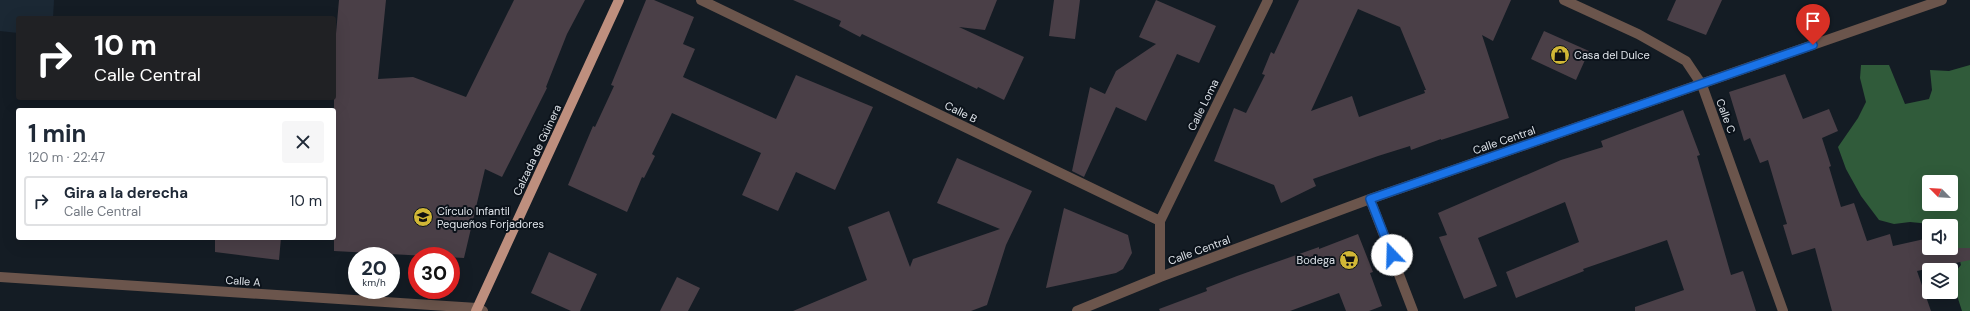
<!DOCTYPE html>
<html lang="es">
<meta charset="utf-8">
<style>
body{margin:0;font-family:"DM Sans",sans-serif;background:#f6f6f7;color:#1f2937;height:100vh;display:flex;flex-direction:column;font-size:15px;white-space:nowrap}
*{box-sizing:border-box;margin:0}
p{font-size:13px;color:#747a83}
.icon{flex:none;width:22px;height:22px;fill:none;stroke:currentColor;stroke-width:2;stroke-linecap:round;stroke-linejoin:round}
.map{position:relative;flex:1;overflow:hidden}
.details{position:absolute;left:16px;top:108px;width:320px;height:132px;display:flex;flex-direction:column;background:#fff;border-radius:4px;box-shadow:0 4px 16px #0002}
.details>*{flex:none}
.guide{position:absolute;left:16px;top:16px;width:320px;height:84px;border-radius:4px;box-shadow:0 4px 16px #0002;background:#202124;color:#fff;overflow:hidden}
.needle{width:26px;rotate:294deg}
.tools{position:absolute;left:1922px;top:175px;display:grid;gap:8px}
.tools a{display:grid;place-items:center;width:36px;height:36px;border-radius:4px;background:#fff;box-shadow:0 4px 16px #0002;font-size:20px}
.speed{position:absolute;left:348px;top:247px;display:flex;gap:8px;font-size:20px;font-weight:700;text-align:center}
.speed>*{display:grid;place-content:center;width:52px;height:52px;border-radius:50%;background:#fff;box-shadow:0 4px 16px #0002;line-height:1}
.speed small{font-size:10px;font-weight:400}
.speed .limit{border:6px solid #d22;background:#fff;color:#111}
.pin{position:absolute;display:grid;place-items:center;width:34px;height:34px;color:#fff;margin:-41px -17px;border-radius:50% 50% 50% 0;rotate:-45deg;box-shadow:0 0 4px #0007}
.pin .icon{rotate:45deg}
.me{position:absolute;width:44px;margin:-22px;rotate:339deg;stroke-linejoin:round;filter:drop-shadow(0 0 3px #0008)}
.turn{display:flex;align-items:center;gap:14px;height:84px;padding:0 12px;font-size:18px}
.turn .icon{width:52px;height:52px;stroke-width:2.5}
.turn b{display:block;font-size:28px;line-height:34px}
.round{display:grid;place-items:center;flex:none;width:42px;height:42px;border-radius:4px;background:#f6f6f7}
.head{display:flex;align-items:center;justify-content:space-between;height:68px;padding:0 12px}
h1{font-size:24px;font-weight:700;line-height:30px}
ul{padding:0;list-style:none}
li{display:flex;align-items:center;gap:12px;height:50px;margin:0 8px 6px;padding:0 4px;border:2px solid #e0e1e3;border-radius:4px}
li div{flex:1}
li b{display:block;font-size:15px}
li em{font-style:normal}
.map>svg:first-child{display:block}
.built{fill:#1b2834}
.forest{fill:#305b3a;fill-rule:evenodd}
.building{fill:#4a3f47;fill-rule:evenodd}
.lines{fill:none;stroke-linecap:round;stroke-linejoin:round}
.minor{stroke:#6b554c;stroke-width:10}
.major{stroke:#be8f7e;stroke-width:10}
.route-casing{stroke:#114b97;stroke-width:10}
.route{stroke:#1a73e8;stroke-width:7}
.labels{text-anchor:middle;stroke-width:4;stroke-linejoin:round;paint-order:stroke}
.poi-label{font-size:11px;fill:#dfe4ea;stroke:#0b121a;text-anchor:start}
.street-label{font-size:11px;fill:#dfe4ea;stroke:#0b121a}
</style>
<div class="map">
<svg width="1970" height="311" viewBox="0 0 1970 311">
<rect width="100%" height="100%" fill="#141c24"/>
<path class="built" d="M 0,0 L 54,0 L 53,18 L 18,18 L 18,33 L 0,31 Z"/>
<path class="forest" d="M 1861,65 L 1889,65 L 1905,104 L 1929,99 L 1932,90 L 1930,70 L 1949,71 L 1970,65 L 1970,311 L 1962,311 L 1951,277 L 1961,265 L 1951,226 L 1910,222 L 1894,224 L 1879,220 L 1861,196 L 1846,169 L 1838,147 L 1858,118 L 1866,102 L 1860,78 ZM 1929,182 L 1951,182 L 1951,204 L 1929,204 Z"/>
<path class="building" d="M 339,0 L 386,0 L 378,79 L 413,77 L 466,97 L 514,0 L 585,0 L 567,34 L 546,87 L 547,88 L 502,177 L 485,169 L 464,258 L 334,251 L 334,56 Z
M 646,0 L 654,0 L 694,17 L 683,44 L 695,49 L 683,77 L 776,119 L 796,75 L 873,107 L 835,190 L 796,172 L 778,211 L 742,195 L 761,153 L 672,113 L 652,154 L 655,156 L 644,178 L 642,177 L 627,212 L 568,185 L 593,126 L 595,127 L 614,86 L 611,85 Z
M 793,0 L 997,0 L 985,30 L 959,27 L 1024,57 L 1004,100 L 978,87 L 977,89 L 862,34 L 860,37 L 839,26 L 841,21 Z
M 1054,0 L 1080,0 L 1075,39 L 1049,36 Z
M 1156,0 L 1216,26 L 1199,63 L 1177,54 L 1146,121 L 1116,107 L 1084,177 L 1072,171 L 1090,87 L 1105,94 L 1116,71 L 1156,44 L 1139,37 Z
M 1299,0 L 1511,0 L 1493,41 L 1482,35 L 1509,118 L 1441,140 L 1441,139 L 1411,150 L 1410,146 L 1378,156 L 1313,179 L 1316,186 L 1281,203 L 1274,185 L 1214,161 L 1234,108 L 1246,113 L 1265,75 L 1262,74 L 1271,52 L 1274,54 ZM 1358,9 L 1400,27 L 1426,90 L 1424,90 L 1425,93 L 1359,117 L 1352,96 L 1311,111 Z
M 1676,0 L 1722,0 L 1706,35 L 1667,20 Z
M 1544,31 L 1589,51 L 1576,80 L 1531,59 Z
M 1785,74 L 1803,119 L 1829,109 L 1838,131 L 1822,138 L 1831,166 L 1829,167 L 1841,207 L 1854,203 L 1867,241 L 1890,234 L 1893,246 L 1929,238 L 1929,248 L 1970,248 L 1970,260 L 1917,271 L 1931,311 L 1832,311 L 1815,248 L 1792,255 L 1783,225 L 1787,224 L 1768,160 L 1760,163 L 1750,138 L 1744,141 L 1729,92 Z
M 1683,110 L 1700,155 L 1697,156 L 1731,275 L 1743,271 L 1756,311 L 1635,311 L 1635,307 L 1684,290 L 1667,240 L 1583,269 L 1584,271 L 1516,298 L 1506,272 L 1579,242 L 1565,202 L 1478,238 L 1497,286 L 1464,299 L 1439,237 L 1447,235 L 1438,213 L 1561,160 L 1603,147 L 1601,141 Z
M 957,158 L 1032,191 L 1006,245 L 987,305 L 971,311 L 793,311 L 867,280 L 848,227 L 889,211 L 910,267 L 913,259 L 1000,229 L 937,203 Z
M 1064,208 L 1128,235 L 1132,253 L 1123,269 L 1116,273 L 1046,288 Z
M 1358,234 L 1373,272 L 1370,273 L 1382,306 L 1369,311 L 1346,311 L 1339,293 L 1290,311 L 1160,311 L 1159,309 L 1207,291 L 1206,288 L 1237,276 L 1319,247 L 1319,249 Z
M 215,238 L 281,238 L 279,260 L 215,252 Z
M 549,252 L 597,274 L 580,311 L 571,311 L 531,293 Z
M 677,277 L 700,288 L 688,311 L 660,311 Z"/>
<g class="lines">
<path class="minor" d="M 701,0 L 1160,221 L 1160,277
M 1564,0 L 1638,34 L 1686,61 L 1702,85 L 1783,311
M 1370,199 L 1413,311
M 1160,221 L 1268,0
M 0,277 L 477,308 L 483,311
M 1077,311 L 1160,277 L 1370,199 L 1942,0"/>
<path class="major" d="M 476,311 L 619,0"/>
</g>
<g class="lines">
<defs>
<path id="route" d="M 1392,255 L 1370,199 L 1813,45"/>
</defs>
<use href="#route" class="route-casing"/>
<use href="#route" class="route"/>
</g>
<defs>
<symbol id="shop-disc" viewBox="-11 -11 22 22"><circle r="9.5" fill="#d1b736" stroke="#0b121a"/><path d="M-5-2.5h2.3a2.7 3.5 0 0 1 5.4 0H5L5.5 6h-11ZM-1.5-2.5h3a1.5 2.3 0 0 0-3 0Z" fill="#111"/></symbol>
<symbol id="school-disc" viewBox="-11 -11 22 22"><circle r="9.5" fill="#d1b736" stroke="#0b121a"/><path d="M0-5L7-2L0 1L-7-2ZM-4 1L0 2.5L4 1V4Q0 6-4 4Z" fill="#111"/></symbol>
<symbol id="supermarket-disc" viewBox="-11 -11 22 22"><circle r="9.5" fill="#d1b736" stroke="#0b121a"/><path d="M-6-5.5h2.5l.6 2H6L4.5 2H-2.5L-4.4-4H-6ZM-1.5 3.2a1.3 1.3 0 1 0 .1 0ZM3 3.2a1.3 1.3 0 1 0 .1 0Z" fill="#111"/></symbol>
</defs>
<g fill-rule="evenodd">
<use href="#shop-disc" x="1549" y="44" width="22" height="22"/>
<use href="#school-disc" x="412" y="206" width="22" height="22"/>
<use href="#supermarket-disc" x="1338" y="249" width="22" height="22"/>
</g>
<g class="labels">
<g class="poi-label">
<text x="1574" y="59">Casa del Dulce</text>
<text x="437" y="215">Círculo Infantil<tspan x="437" dy="13">Pequeños Forjadores</tspan></text>
<text x="1335" y="264" text-anchor="end">Bodega</text>
</g>
<g class="street-label">
<text transform="translate(1203 105) rotate(-64)" y="4">Calle Loma</text>
<text transform="translate(961 112) rotate(26)" y="4">Calle B</text>
<text transform="translate(1726 116) rotate(70)" y="4">Calle C</text>
<text transform="translate(1504 140) rotate(-19)" y="4">Calle Central</text>
<text transform="translate(537 150) rotate(-65)" y="4">Calzada de Güinera</text>
<text transform="translate(1199 250) rotate(-20)" y="4">Calle Central</text>
<text transform="translate(243 281) rotate(4)" y="4">Calle A</text>
</g>
</g>
</svg>
<div class="tools">
<a><svg class="needle" viewBox="-14 -14 28 28"><path d="M0-13l5 13h-10z" fill="#e53935"/><path d="M0 13l5-13h-10z" fill="#747a83"/></svg></a>
<a><svg class="icon" aria-label="sound" viewBox="0 0 24 24"><path d="M4 9h4l5-4v14l-5-4H4zM17 9q2 3 0 6"/></svg></a>
<a><svg class="icon" aria-label="layers" viewBox="0 0 24 24"><path d="M12 4l9 5-9 5-9-5zM3 14l9 5 9-5"/></svg></a>
</div>
<div class="speed"><div>20<small>km/h</small></div><div class="limit">30</div></div>
<div class="pin" style="left:1813px;top:45px;background:#d93025"><svg class="icon" aria-label="arrive" viewBox="0 0 24 24"><path d="M6 21V4h12l-3 4 3 4H6"/></svg></div>
<svg class="me" style="left:1392px;top:255px" viewBox="-20 -20 40 40"><circle r="19" fill="#fff"/><path d="M0-13L10 11 0 6-10 11z" fill="#1a73e8"/></svg>
<div class="guide">
<div class="turn"><svg class="icon" aria-label="right" viewBox="0 0 24 24"><path d="M7 20v-9h11M14 6l5 5-5 5"/></svg><div><b>10 m</b>Calle Central</div></div>
</div>
<section class="details">
<div class="head"><div><h1>1 min</h1><p>120 m · 22:47</p></div><a class="round"><svg class="icon" aria-label="close" viewBox="0 0 24 24"><path d="M6 6l12 12M18 6L6 18"/></svg></a></div>
<ul>
<li><svg class="icon" aria-label="right" viewBox="0 0 24 24"><path d="M7 20v-9h11M14 6l5 5-5 5"/></svg><div><b>Gira a la derecha</b><p>Calle Central</p></div><em>10 m</em></li>
</ul>
</section>
</div>
